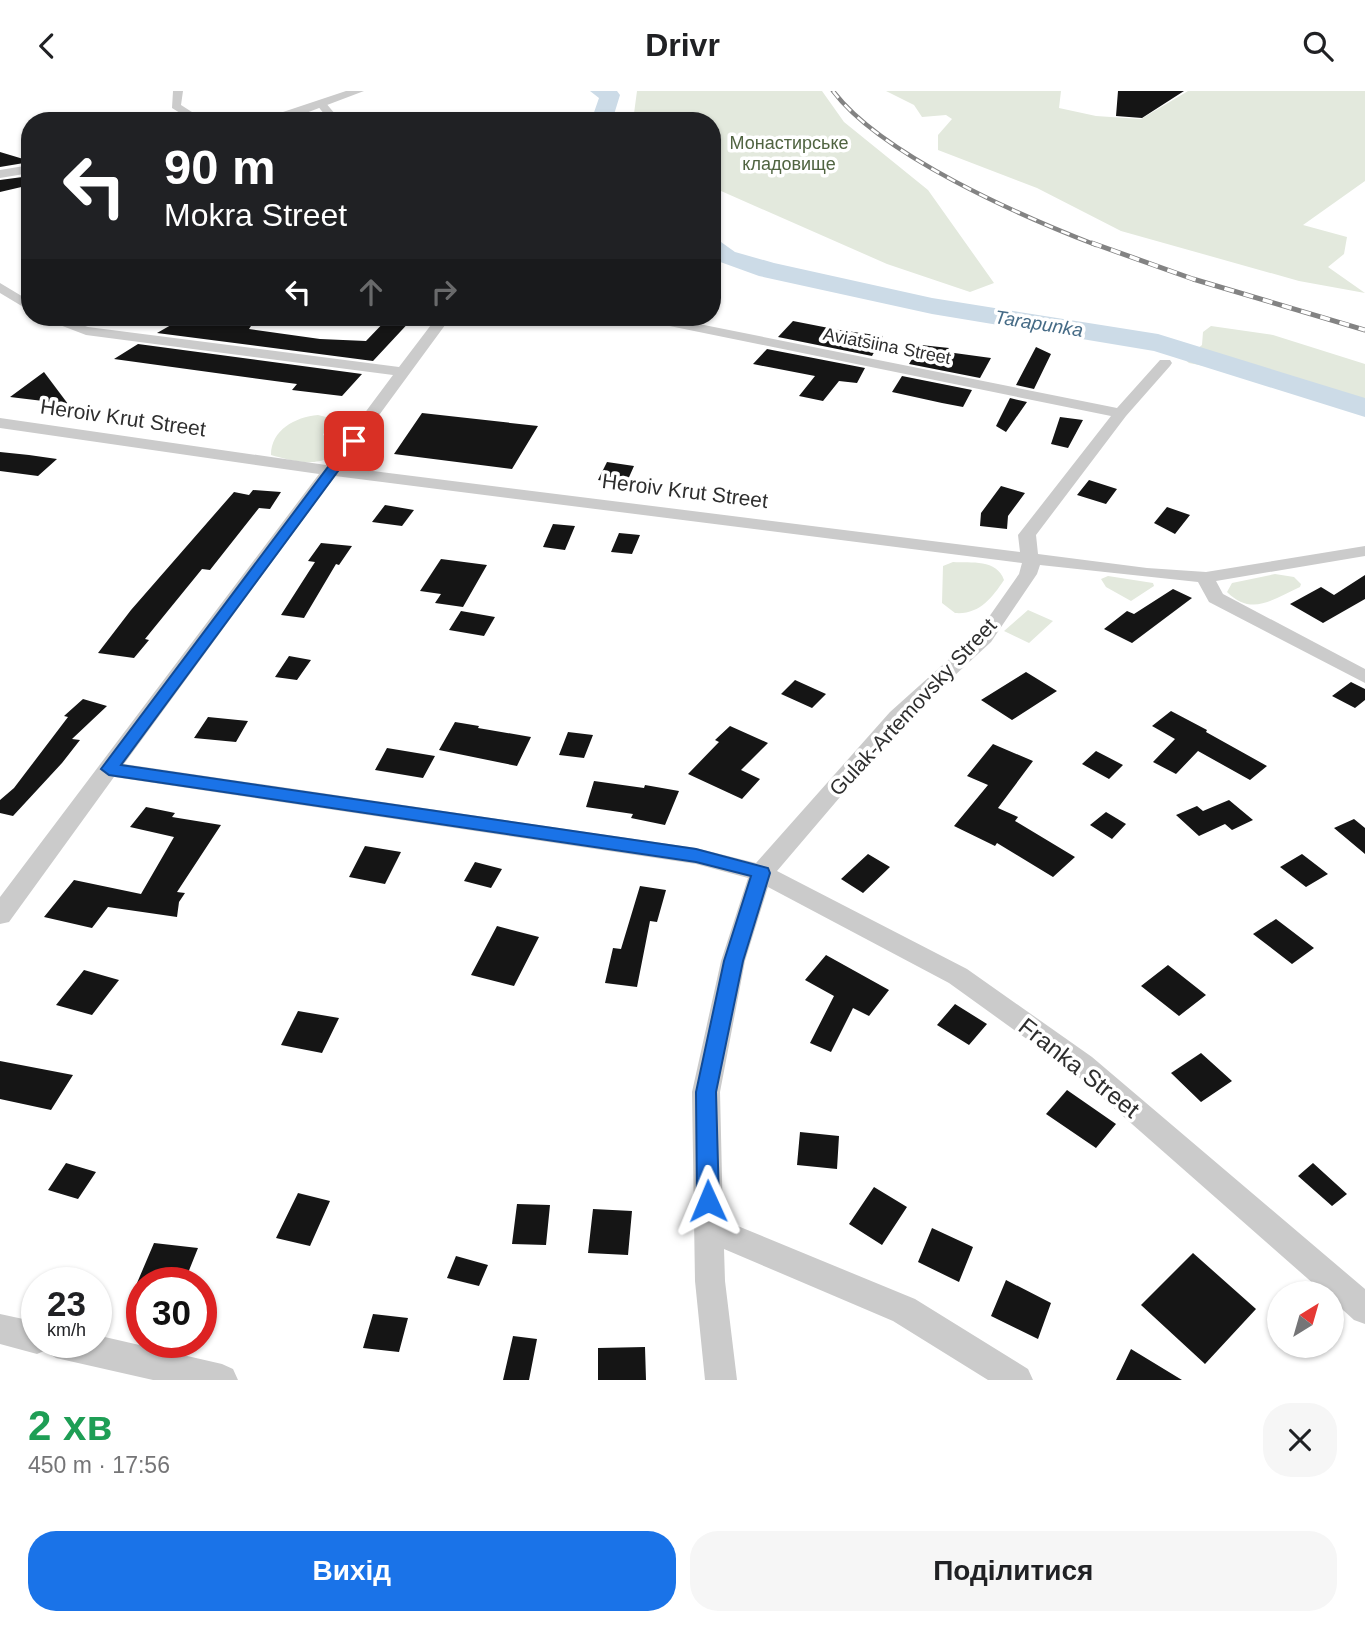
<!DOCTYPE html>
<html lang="uk">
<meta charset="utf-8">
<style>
body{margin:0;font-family:Helvetica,sans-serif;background:#f6f6f6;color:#202124;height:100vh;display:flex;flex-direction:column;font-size:26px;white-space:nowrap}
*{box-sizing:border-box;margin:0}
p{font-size:23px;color:#757577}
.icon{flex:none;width:38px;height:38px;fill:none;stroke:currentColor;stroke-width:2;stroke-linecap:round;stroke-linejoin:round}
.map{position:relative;height:1289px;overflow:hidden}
.details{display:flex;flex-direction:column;background:#fff;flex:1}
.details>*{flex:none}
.hud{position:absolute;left:21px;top:21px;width:700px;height:214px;border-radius:28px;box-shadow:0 2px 5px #0004;background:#202124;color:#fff;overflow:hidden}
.needle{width:46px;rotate:37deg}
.buttons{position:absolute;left:1267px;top:1190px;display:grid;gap:14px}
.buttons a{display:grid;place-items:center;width:77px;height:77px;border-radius:50%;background:#fff;box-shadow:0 2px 5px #0004;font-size:35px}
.speed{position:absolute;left:21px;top:1176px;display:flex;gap:14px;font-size:35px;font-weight:700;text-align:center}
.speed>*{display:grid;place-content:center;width:91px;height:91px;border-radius:50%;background:#fff;box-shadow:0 2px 5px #0004;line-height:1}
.speed small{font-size:18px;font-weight:400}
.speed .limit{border:10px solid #d22;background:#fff;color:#111}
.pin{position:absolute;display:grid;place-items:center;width:60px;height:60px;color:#fff;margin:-30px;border-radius:14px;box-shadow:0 4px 10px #0006}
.me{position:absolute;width:77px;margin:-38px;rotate:359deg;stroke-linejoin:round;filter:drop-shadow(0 0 5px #0008)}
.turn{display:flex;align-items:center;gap:24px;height:147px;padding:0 28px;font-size:32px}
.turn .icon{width:91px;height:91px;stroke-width:2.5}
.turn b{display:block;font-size:49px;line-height:60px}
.lanes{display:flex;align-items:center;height:66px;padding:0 28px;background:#0003;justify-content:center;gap:35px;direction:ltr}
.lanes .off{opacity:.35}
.round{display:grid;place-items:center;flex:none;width:74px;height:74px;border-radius:28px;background:#f6f6f6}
.overview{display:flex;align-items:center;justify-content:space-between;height:119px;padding:0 28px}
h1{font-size:42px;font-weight:700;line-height:52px;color:#1e9e55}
.button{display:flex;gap:14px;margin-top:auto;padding:14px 28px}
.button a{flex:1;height:80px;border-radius:28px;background:#1a73e8;color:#fff;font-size:28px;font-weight:700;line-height:80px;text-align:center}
.button a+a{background:#f6f6f6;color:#202124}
header{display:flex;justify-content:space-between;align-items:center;height:91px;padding:0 28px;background:#fff;font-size:32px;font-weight:700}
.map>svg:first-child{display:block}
.green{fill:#e3e9dd}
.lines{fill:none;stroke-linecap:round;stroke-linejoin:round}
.river{fill:#ccdbe7;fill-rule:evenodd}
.building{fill:#151515}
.minor{fill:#cbcbcb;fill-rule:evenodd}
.tertiary{fill:#cbcbcb;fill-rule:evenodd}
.rail-far1-casing{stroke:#838383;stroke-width:4.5}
.rail-casing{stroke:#838383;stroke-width:5}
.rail-far1{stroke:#fff;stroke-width:2.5;stroke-dasharray:9;stroke-linecap:butt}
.rail{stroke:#fff;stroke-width:3.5;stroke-dasharray:10;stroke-linecap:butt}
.route{fill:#1a73e8;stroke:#114b97;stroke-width:2}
.labels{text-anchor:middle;stroke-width:7;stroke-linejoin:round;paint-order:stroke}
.far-park-label{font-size:18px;fill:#506441;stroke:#fff}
.far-street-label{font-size:18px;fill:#2e2e2e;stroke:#fff}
.far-water-label{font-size:19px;font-style:italic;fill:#466b86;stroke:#fff}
.street-label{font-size:21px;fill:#2e2e2e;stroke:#fff}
.near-street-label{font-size:24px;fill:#2e2e2e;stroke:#fff}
</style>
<header><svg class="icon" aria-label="back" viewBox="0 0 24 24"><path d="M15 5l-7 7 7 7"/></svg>Drivr<svg class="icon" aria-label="search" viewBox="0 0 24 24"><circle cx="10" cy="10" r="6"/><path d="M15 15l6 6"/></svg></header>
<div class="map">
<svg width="1365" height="1289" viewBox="0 0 1365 1289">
<rect width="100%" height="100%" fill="#fff"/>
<path class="green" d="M 637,0 L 822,0 L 844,31 L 928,99 L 994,192 L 970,201 L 887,173 L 712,96 L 712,30 L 633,30 Z
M 886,0 L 1061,0 L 1059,17 L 1096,25 L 1141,28 L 1188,0 L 1365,0 L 1365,90 L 1303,134 L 1347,146 L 1344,163 L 1328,176 L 1365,202 L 1299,190 L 1121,140 L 1037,97 L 938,59 L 938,44 L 952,28 L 946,24 L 922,26 L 914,14 Z
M 1211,235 L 1273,244 L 1365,273 L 1365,324 L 1296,303 L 1240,282 L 1189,272 L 1184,268 L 1202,254 L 1203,241 Z
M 318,324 L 326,326 L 327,335 L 323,344 L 339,352 C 331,381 292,370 271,364 C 271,339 295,326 318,324 Z
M 953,471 C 971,472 997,468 1004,489 C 992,507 979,524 955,522 L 942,512 L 943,475 Z
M 1275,483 L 1294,486 L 1301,493 L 1300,496 C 1273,508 1252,526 1227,501 L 1232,492 Z
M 1108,485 L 1153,492 L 1154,495 L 1131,510 L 1106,496 L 1101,488 Z
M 1028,519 L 1053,530 L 1029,552 L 1004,540 Z"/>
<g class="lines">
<path class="river" d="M 590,0 L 617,0 L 620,4 L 612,30 L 591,30 L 599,7 Z
M 712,148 L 721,151 L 735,161 L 774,172 L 932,207 L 1158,243 L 1365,307 L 1365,326 L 1154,260 L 932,223 L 759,185 L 712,168 Z"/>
</g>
<path class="building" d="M 1118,0 L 1184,0 L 1142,27 L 1116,25 Z
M 0,61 L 30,70 L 30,71 L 0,76 Z
M 30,85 L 30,94 L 0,101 L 0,89 Z
M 185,226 L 223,235 L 226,232 L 251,235 L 249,238 L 320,248 L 366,250 L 389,226 L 414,226 L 373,270 L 157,242 Z
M 793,230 L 839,239 L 883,245 L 872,265 L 778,246 Z
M 138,253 L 362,283 L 342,305 L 292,299 L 297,293 L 114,268 Z
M 921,254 L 949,257 L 947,261 L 991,267 L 980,287 L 909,273 Z
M 1036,256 L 1051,263 L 1034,298 L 1016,294 Z
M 767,258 L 865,277 L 857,292 L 839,290 L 823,310 L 799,305 L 815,285 L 753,273 Z
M 44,281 L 68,313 L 10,306 Z
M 902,285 L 972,299 L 963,316 L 942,312 L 892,301 Z
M 1010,307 L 1027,311 L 1006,341 L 996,335 Z
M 422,322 L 538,335 L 512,378 L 394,363 Z
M 1060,326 L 1083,329 L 1068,357 L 1051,353 Z
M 0,361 L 29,364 L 57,368 L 38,385 L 0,380 Z
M 607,371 L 634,375 L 626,393 L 598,389 Z
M 1089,389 L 1117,398 L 1106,413 L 1077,404 Z
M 1001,395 L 1025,402 L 1008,425 L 1007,438 L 980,435 L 981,422 Z
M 253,399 L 281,401 L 270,418 L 259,417 L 210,479 L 202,478 L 145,548 L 149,549 L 134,567 L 98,562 L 131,519 L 234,401 L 249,404 Z
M 385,414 L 414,419 L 402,435 L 372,431 Z
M 1167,416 L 1190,424 L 1175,443 L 1154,432 Z
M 553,433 L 575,435 L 565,459 L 543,456 Z
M 619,442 L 640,444 L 632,463 L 611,461 Z
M 321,452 L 352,455 L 339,474 L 336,473 L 304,527 L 281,524 L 315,471 L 308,470 Z
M 441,468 L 487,474 L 463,516 L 435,512 L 441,503 L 420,500 Z
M 1365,484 L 1365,508 L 1323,532 L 1290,513 L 1321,496 L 1334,504 Z
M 1173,498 L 1192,507 L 1132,552 L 1104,538 L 1127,520 L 1134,523 Z
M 461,520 L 495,526 L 484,545 L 449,539 Z
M 289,565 L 311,569 L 297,589 L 275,586 Z
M 1026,581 L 1057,600 L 1012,629 L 981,609 Z
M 795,589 L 826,603 L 812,617 L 781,603 Z
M 1351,591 L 1365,598 L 1365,609 L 1355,617 L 1332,605 Z
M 83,608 L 107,615 L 72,648 L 80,649 L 62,672 L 13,725 L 0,722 L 0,709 L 14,697 L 68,626 L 64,625 Z
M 1171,620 L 1207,639 L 1206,641 L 1267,675 L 1250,689 L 1198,660 L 1176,683 L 1153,671 L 1175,648 L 1152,635 Z
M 208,626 L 248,630 L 236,651 L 194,647 Z
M 455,631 L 479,635 L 478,637 L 531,646 L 517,675 L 439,659 Z
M 730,635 L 768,652 L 741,679 L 760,688 L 742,708 L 688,683 L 719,651 L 715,649 Z
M 568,641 L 593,644 L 584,667 L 559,664 Z
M 993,653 L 1033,670 L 998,717 L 1018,726 L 1015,730 L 1075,766 L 1053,786 L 997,752 L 995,755 L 954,735 L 988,694 L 967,685 Z
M 387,657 L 435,665 L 423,687 L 375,679 Z
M 1096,660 L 1123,674 L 1109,688 L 1082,673 Z
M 594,690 L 644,697 L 645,694 L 679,700 L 665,734 L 631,727 L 633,723 L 586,716 Z
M 1229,709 L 1253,729 L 1232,739 L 1225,733 L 1199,745 L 1176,724 L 1197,715 L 1203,720 Z
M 146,716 L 175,722 L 172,726 L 221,734 L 177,801 L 185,802 L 179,811 L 177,826 L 108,816 L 92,837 L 44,826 L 74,789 L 141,803 L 174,746 L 130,736 Z
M 1106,721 L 1126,733 L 1112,748 L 1090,734 Z
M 1354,728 L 1365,737 L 1365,763 L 1334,737 Z
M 365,755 L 401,761 L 385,793 L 349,786 Z
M 868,763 L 890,776 L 863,802 L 841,788 Z
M 1302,763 L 1328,783 L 1306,796 L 1280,776 Z
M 475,771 L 502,778 L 491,797 L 464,790 Z
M 640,795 L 666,799 L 657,831 L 650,830 L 637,896 L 605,892 L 613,857 L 621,858 Z
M 1276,828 L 1314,857 L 1292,873 L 1253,843 Z
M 497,835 L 539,846 L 514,895 L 471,884 Z
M 826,864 L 889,899 L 869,925 L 853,917 L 831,961 L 810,952 L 834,905 L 805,889 Z
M 1168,874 L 1206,904 L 1179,925 L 1141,895 Z
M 84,879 L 119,889 L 92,924 L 56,914 Z
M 955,913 L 987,933 L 969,954 L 937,934 Z
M 298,920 L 339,927 L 322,962 L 281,954 Z
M 1201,962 L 1232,990 L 1201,1011 L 1171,982 Z
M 0,970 L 73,984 L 51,1019 L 0,1008 Z
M 1067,999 L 1116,1033 L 1096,1057 L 1046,1023 Z
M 800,1041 L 839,1045 L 837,1078 L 797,1074 Z
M 66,1072 L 96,1081 L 78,1108 L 48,1099 Z
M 1313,1072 L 1347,1103 L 1332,1115 L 1298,1085 Z
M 874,1096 L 907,1116 L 882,1154 L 849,1133 Z
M 298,1102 L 330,1110 L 310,1155 L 276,1147 Z
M 517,1113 L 550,1114 L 546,1154 L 512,1153 Z
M 593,1118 L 632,1120 L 628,1164 L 588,1162 Z
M 932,1137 L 973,1156 L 959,1191 L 918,1171 Z
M 154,1152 L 198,1157 L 184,1192 L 137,1192 Z
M 1193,1162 L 1256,1218 L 1205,1273 L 1141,1214 Z
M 456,1165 L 488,1174 L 479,1195 L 447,1187 Z
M 1006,1189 L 1051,1212 L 1038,1248 L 991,1225 Z
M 373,1223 L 408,1227 L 399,1261 L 363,1257 Z
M 513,1245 L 537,1248 L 529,1289 L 503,1289 Z
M 645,1256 L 646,1289 L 598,1289 L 598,1257 Z
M 1131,1258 L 1182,1289 L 1116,1289 Z"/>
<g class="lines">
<path class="minor" d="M 173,0 L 183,0 L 181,14 L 206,30 L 193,30 L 172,17 Z
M 317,11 L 325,11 L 341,30 L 330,30 L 316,13 Z
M 0,192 L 30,210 L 30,220 L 0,202 Z
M 39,226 L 59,226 L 88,236 L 399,276 L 437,226 L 451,226 L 341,376 L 1020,461 L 1018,444 L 1111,325 L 645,230 L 638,226 L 664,226 L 1117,317 L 1160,269 L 1170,269 L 1172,272 L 1170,275 L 1126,325 L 1036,444 L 1038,463 L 1147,477 L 1206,481 L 1365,455 L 1365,465 L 1216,490 L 1223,503 L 1365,578 L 1365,592 L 1209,511 L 1198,491 L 1040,474 L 1037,483 L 991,551 L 904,631 L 777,780 L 967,878 L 1092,966 L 1365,1198 L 1365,1233 L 1354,1229 L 1332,1209 L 1332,1202 L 1324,1202 L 1074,982 L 949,892 L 768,796 L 745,870 L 720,1001 L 723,1129 L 915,1208 L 1028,1278 L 1033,1289 L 988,1289 L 893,1230 L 724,1158 L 725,1190 L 737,1289 L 705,1289 L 695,1190 L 692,1001 L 721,870 L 748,787 L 696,773 L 114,686 L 9,831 L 0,833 L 0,806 L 319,383 L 0,337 L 0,327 L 326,374 L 393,284 L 86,244 ZM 335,385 L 1022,472 L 1019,483 L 977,543 L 890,621 L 756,772 L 696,757 L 124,673 Z
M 0,1223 L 37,1231 L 37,1251 L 96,1251 L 96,1244 L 222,1273 L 233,1278 L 238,1289 L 153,1289 L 56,1267 L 44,1260 L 37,1263 L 0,1253 Z"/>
<path class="tertiary" d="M 346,0 L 364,0 L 298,25 L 278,30 L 256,30 Z
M 30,74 L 30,82 L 0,87 L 0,79 Z"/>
<defs>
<path id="rail-far1" d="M 833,0 C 881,64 1021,125 1096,154"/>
<path id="rail" d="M 1092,152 L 1193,188 L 1365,239"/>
</defs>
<use href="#rail-far1" class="rail-far1-casing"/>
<use href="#rail" class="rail-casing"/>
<use href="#rail-far1" class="rail-far1"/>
<use href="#rail" class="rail"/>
</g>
<path class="route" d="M 354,347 L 360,350 L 358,353 L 121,674 L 696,758 L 768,777 L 770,782 L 743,870 L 716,1001 L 719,1110 L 716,1117 L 708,1120 L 700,1117 L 697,1110 L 696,1001 L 724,870 L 751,785 L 696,771 L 109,684 L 101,678 L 349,348 Z"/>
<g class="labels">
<g class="far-park-label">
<text x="789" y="58">Монастирське<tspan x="789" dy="21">кладовище</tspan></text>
</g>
<g class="far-street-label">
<text transform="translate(887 255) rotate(11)" y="6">Aviatsiina Street</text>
</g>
<g class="far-water-label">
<text transform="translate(1039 232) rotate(9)" y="7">Tarapunka</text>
</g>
<g class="street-label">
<text transform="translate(123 327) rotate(8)" y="7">Heroiv Krut Street</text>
<text transform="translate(685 400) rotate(7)" y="7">Heroiv Krut Street</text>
<text transform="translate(913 616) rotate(-47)" y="7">Gulak-Artemovsky Street</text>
</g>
<g class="near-street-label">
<text transform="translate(1079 977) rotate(38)" y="8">Franka Street</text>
</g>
</g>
</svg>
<div class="buttons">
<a><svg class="needle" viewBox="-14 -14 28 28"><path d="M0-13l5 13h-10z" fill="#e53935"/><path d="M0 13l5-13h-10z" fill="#757577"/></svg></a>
</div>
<div class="speed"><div>23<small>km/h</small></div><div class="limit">30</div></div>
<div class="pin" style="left:354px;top:350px;background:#d93025"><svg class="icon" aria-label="arrive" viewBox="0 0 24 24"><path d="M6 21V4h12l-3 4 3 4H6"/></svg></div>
<svg class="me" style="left:708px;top:1110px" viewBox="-20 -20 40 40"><path d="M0-17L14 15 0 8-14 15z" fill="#1a73e8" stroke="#fff" stroke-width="4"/></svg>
<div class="hud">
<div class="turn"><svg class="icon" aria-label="left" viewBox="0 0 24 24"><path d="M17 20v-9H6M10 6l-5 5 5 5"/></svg><div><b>90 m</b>Mokra Street</div></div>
<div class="lanes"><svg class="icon" aria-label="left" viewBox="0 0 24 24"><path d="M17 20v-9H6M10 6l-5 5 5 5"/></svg><svg class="icon off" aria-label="ahead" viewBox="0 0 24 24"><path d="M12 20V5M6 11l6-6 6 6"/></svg><svg class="icon off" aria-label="right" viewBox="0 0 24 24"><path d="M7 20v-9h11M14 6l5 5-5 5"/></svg></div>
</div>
</div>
<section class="details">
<div class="overview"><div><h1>2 хв</h1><p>450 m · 17:56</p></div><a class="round"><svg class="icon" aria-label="close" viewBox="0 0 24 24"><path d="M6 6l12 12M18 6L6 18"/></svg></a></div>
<div class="button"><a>Вихід</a><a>Поділитися</a></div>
</section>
